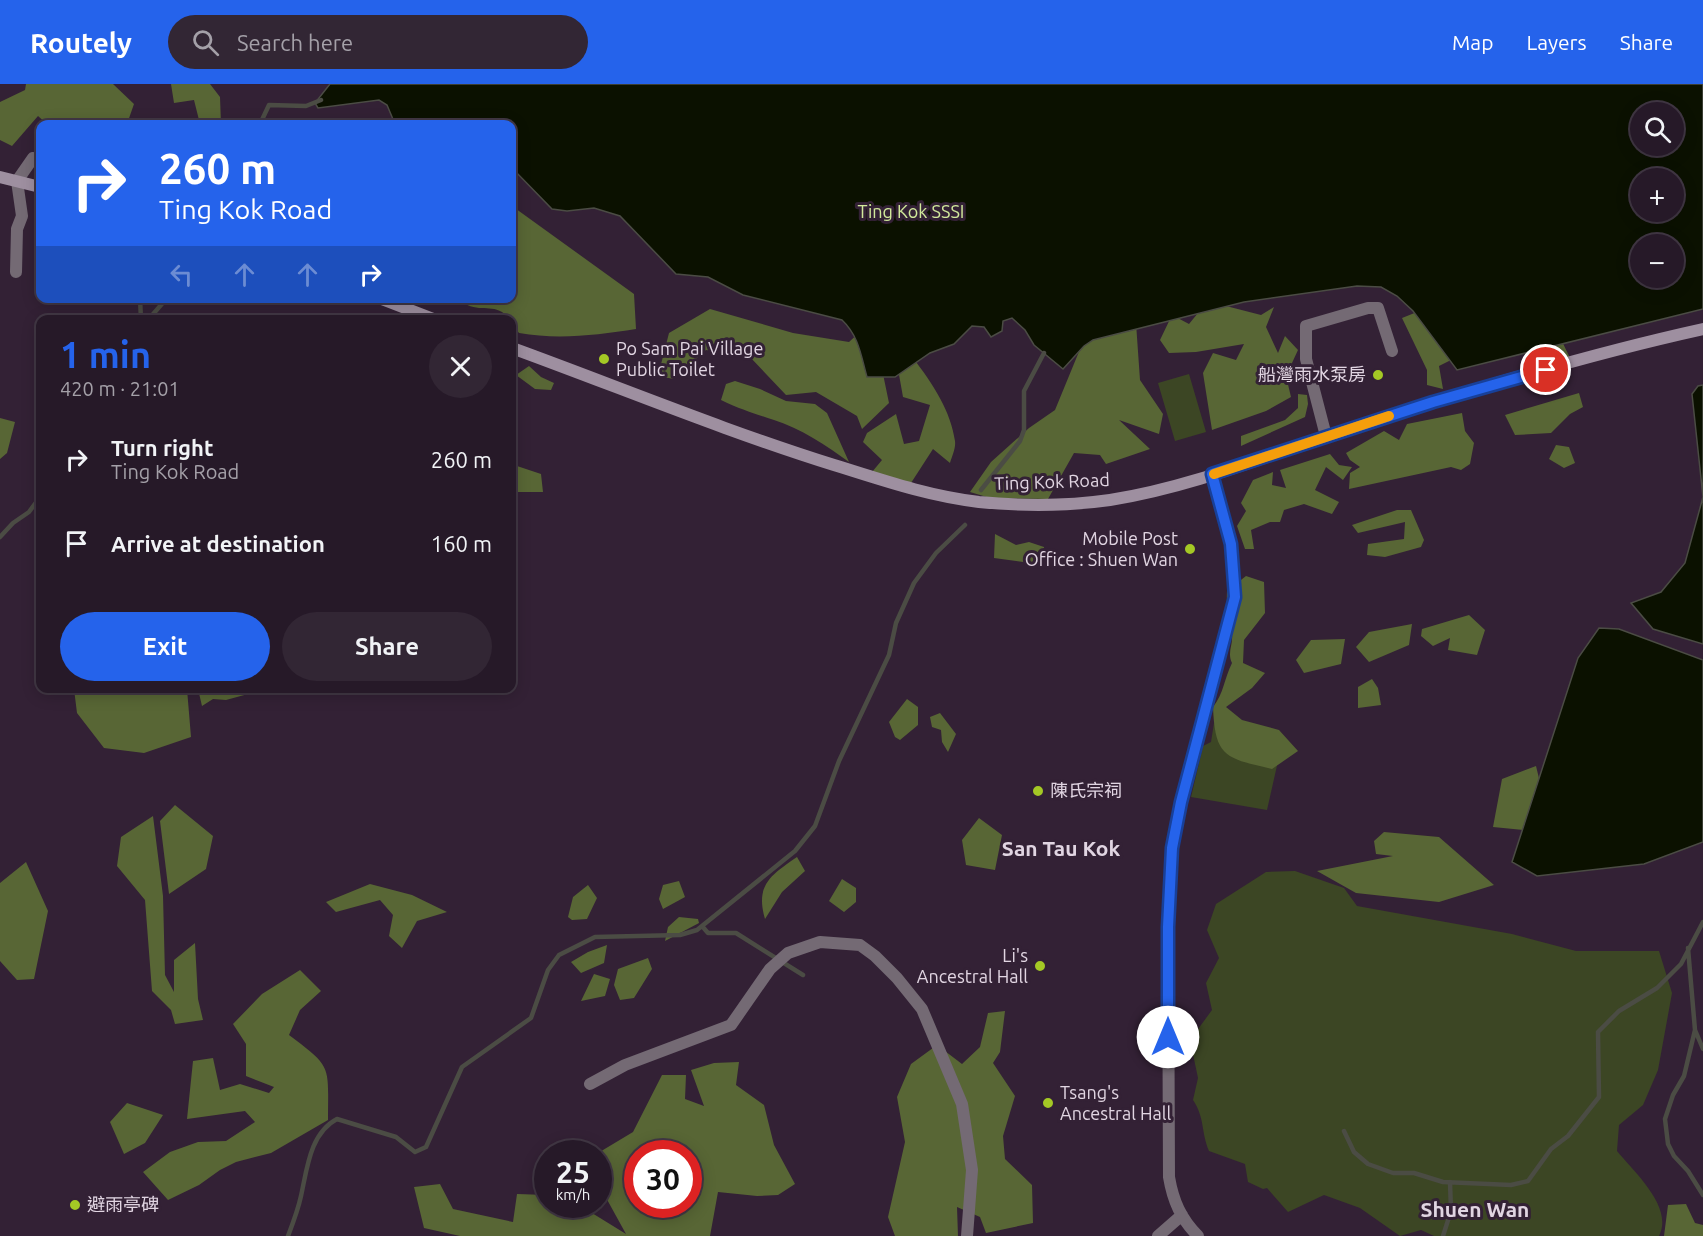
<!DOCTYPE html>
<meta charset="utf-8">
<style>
body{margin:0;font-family:Ubuntu,"Noto Sans TC",sans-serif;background:#322634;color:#f1f3f6;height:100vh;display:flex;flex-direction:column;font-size:22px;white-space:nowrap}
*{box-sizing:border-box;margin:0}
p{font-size:20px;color:#a4a0a8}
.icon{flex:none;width:33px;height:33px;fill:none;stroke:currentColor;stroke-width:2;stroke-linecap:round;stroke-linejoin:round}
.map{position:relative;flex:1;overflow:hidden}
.details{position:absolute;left:36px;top:231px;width:480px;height:378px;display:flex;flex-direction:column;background:#261928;border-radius:12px;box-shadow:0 3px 15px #0003,0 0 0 2px #423845}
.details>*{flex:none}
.top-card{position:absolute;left:36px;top:36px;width:480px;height:183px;border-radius:12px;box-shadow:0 3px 15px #0003,0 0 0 2px #423845;background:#2563eb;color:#fff;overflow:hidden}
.controls{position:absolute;left:1630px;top:18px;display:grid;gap:12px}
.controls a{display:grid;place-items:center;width:54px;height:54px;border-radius:50%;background:#261928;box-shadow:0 3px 15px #0003,0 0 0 2px #423845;font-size:30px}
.speed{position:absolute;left:534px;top:1056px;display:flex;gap:12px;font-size:30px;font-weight:700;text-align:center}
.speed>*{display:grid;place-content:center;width:78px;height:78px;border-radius:50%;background:#261928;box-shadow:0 3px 15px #0003,0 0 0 2px #423845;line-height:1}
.speed small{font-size:15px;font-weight:400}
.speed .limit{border:9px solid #d22;background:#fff;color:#111}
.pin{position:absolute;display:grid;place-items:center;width:51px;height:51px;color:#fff;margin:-26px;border:3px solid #fff;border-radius:50%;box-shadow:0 2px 6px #0007}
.me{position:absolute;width:66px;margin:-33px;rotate:0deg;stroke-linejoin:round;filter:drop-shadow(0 0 4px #0008)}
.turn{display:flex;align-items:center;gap:21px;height:126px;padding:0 24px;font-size:27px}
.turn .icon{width:78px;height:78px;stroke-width:2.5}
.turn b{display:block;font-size:42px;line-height:51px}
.lanes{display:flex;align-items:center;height:57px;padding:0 24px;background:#0003;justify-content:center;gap:30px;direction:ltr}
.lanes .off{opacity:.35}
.round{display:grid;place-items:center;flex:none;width:63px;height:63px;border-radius:32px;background:#322634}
.summary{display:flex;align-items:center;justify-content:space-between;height:102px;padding:0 24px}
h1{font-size:36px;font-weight:700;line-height:45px;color:#2563eb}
.action{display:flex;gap:12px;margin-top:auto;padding:12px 24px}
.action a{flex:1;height:69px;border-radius:36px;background:#2563eb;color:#fff;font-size:24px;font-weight:700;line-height:69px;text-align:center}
.action a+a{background:#322634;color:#f1f3f6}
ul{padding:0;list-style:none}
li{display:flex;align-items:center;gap:18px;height:84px;padding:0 24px}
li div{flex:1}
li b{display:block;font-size:22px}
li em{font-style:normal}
header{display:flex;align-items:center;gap:36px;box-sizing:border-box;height:84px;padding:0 30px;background:#2563eb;color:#fff}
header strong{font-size:28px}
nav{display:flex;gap:33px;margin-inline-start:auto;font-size:21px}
.search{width:420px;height:54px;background:#322634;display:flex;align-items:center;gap:15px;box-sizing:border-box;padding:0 21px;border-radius:33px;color:#a4a0a8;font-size:22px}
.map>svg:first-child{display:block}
.green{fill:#3c4624}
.forest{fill:#586635;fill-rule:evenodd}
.water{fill:#0b1100;stroke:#4b4c44;stroke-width:1.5;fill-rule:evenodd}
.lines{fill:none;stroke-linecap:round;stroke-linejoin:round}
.stream{stroke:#4b4c44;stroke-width:4.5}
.street{stroke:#746a74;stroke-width:12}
.secondary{stroke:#9e8fa0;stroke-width:12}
.route-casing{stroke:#184099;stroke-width:15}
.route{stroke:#2563eb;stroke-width:10}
.slow{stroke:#f59e0b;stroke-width:10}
.poi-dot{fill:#a4c825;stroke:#332135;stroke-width:2}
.labels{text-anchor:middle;stroke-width:6;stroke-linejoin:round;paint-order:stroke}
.park-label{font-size:18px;fill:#d1e99b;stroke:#332135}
.poi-label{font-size:18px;fill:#e1d5e2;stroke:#332135;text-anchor:start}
.street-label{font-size:18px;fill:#e1d5e2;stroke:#332135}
.quarter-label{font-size:21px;font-weight:bold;fill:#e1d5e2;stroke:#332135}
</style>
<header>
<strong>Routely</strong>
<div class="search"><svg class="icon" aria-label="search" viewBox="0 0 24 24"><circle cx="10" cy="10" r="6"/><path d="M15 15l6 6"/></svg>Search here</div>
<nav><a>Map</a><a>Layers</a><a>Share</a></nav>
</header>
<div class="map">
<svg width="1703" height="1152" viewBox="0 0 1703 1152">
<rect width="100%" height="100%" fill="#332135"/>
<path class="green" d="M 1189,290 L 1206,348 L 1175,357 L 1158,299 Z
M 1214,639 L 1283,655 L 1267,726 L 1191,713 L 1203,662 L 1211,658 Z
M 1295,787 L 1344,804 L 1357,822 L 1512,850 L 1576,867 L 1659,867 L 1672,909 L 1658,986 L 1643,1021 L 1619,1041 L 1617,1067 C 1634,1088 1674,1123 1659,1152 L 1434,1152 L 1421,1146 L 1400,1152 L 1360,1124 L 1324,1111 L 1288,1128 L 1267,1104 L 1263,1105 L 1248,1098 L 1245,1080 L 1209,1067 C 1201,1048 1205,1034 1193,1016 L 1198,994 L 1190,956 L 1212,926 L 1206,899 L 1219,874 L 1207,846 L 1216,820 L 1266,788 Z"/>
<path class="forest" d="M 26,0 L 113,0 L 134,20 L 127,40 L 47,40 L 38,32 L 12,62 L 0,56 L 0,18 L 25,6 Z
M 171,0 L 210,0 L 220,13 L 221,40 L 200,40 L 194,16 L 174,19 Z
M 512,122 L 634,210 L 636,245 C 598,251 558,256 519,249 C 513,242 510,233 502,228 C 488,220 477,230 457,215 L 512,214 Z
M 848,200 C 884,242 948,301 955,357 C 956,364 952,372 950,379 L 933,365 L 911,399 L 872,388 L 882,376 L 863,358 L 867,349 L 896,330 L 904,360 L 919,357 L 930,321 L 903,313 L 898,285 L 883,290 L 889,319 L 862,345 L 857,332 L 816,308 L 786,311 L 750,273 L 706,266 L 674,295 L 658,292 L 669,249 L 710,225 L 793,249 L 849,258 L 862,246 Z
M 1226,222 L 1261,231 L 1274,223 L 1266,243 L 1278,269 L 1285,252 L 1298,266 L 1286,292 L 1291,313 L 1266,327 L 1212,346 L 1203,289 L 1213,269 L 1236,276 L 1244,260 L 1196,268 L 1169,269 L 1160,256 L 1172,231 L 1189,240 L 1198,229 Z
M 1417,228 L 1450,265 L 1451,276 L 1439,282 L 1443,305 L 1427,301 L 1427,286 L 1402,234 Z
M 1136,239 L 1140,296 L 1163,330 L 1159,350 L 1119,336 L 1150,365 L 1106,380 L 1100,371 L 1074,369 L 1048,415 L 990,414 L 970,408 L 991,378 L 1029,344 L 1055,326 L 1085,253 Z
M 1556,245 L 1570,274 L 1536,283 L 1530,269 L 1539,250 Z
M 529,282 L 541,293 L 554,299 L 551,306 L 535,305 L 516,291 Z
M 735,297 L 760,305 L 786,317 L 815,320 L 827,329 L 849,378 C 827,362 800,344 774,336 C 753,329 742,326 721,316 L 726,300 Z
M 1579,309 L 1583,323 L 1570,330 L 1551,349 L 1515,351 L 1505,331 Z
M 1298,310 L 1307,311 L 1308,320 L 1305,333 L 1241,362 L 1241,352 L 1285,336 L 1298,324 Z
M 1462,329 L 1465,347 L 1474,359 L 1470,380 L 1461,386 L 1451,383 L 1349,405 L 1350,389 L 1360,383 L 1350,376 L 1346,369 L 1384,347 L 1399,356 L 1407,340 Z
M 0,334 L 15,338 L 7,369 L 0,375 Z
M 1556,361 L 1569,363 L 1575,379 L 1564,384 L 1549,375 Z
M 1330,370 L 1339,381 L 1352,383 L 1343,396 L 1326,383 L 1315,406 L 1339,418 L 1332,430 L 1304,420 L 1284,426 L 1280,438 L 1270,438 L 1251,446 L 1254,465 L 1245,465 L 1237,442 L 1246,427 L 1241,419 L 1253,396 L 1273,388 L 1272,401 L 1286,404 L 1280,386 Z
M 514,381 L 541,390 L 543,408 L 514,408 L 515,415 L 512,415 L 512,384 Z
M 1397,426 L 1411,426 L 1424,456 L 1421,463 L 1385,473 L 1367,471 L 1368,460 L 1404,455 L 1405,438 L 1358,449 L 1352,441 Z
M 995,450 L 1016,461 L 1029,458 L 1044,463 L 1045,481 L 994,474 Z
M 1246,492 L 1264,498 L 1265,529 L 1244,556 L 1243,579 L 1265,589 L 1252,604 L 1226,623 L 1242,636 L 1279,646 L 1298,667 L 1272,685 C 1226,674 1215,674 1213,623 C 1224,609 1224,595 1232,579 C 1227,568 1233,562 1232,551 C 1230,533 1226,528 1227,507 Z
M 1469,531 L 1485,546 L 1477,571 L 1448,566 L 1450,554 L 1433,562 L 1421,552 L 1422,545 Z
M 1412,540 L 1409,561 L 1369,578 L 1356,563 L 1369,548 Z
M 1345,555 L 1341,580 L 1304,589 L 1296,576 L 1311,556 Z
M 1372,595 L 1378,604 L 1381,621 L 1358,624 L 1358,603 Z
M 74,605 L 187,605 L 191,653 L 144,669 L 104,664 L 77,629 Z
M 198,605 L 246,605 L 248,610 L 226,616 L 213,615 L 202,622 Z
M 907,615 L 918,623 L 918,641 L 900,656 L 895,653 L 889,638 Z
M 940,629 L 956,650 L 948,668 L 942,658 L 941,646 L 932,643 L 930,633 Z
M 1536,682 L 1544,715 L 1535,747 L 1493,743 L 1502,695 Z
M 175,721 L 213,752 L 206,785 L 169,810 L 160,737 Z
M 153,732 L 163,812 L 165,891 L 174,908 L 174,876 L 195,859 L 198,915 L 203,936 L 175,940 L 171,926 L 152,907 L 145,816 L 117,782 L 121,753 Z
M 979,734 L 1002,751 L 995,786 L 966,781 L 962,756 Z
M 1384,748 L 1439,753 L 1494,801 L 1439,818 L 1356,809 L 1317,787 L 1393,772 L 1376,770 L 1374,757 Z
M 797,773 L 805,787 L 782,808 L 765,835 C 755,801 771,791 797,773 Z
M 26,778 L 48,827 L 34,895 L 17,896 L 0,877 L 0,799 Z
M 842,795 L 856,804 L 856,818 L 844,828 L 829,817 Z
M 679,797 L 685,813 L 663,825 L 659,815 L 663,801 Z
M 370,800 L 412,811 L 447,828 L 417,837 L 402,864 L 389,852 L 393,831 L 380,816 L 336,828 L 326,818 Z
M 588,801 L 597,814 L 587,835 L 572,836 L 568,833 L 573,813 Z
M 679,833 L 698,835 L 699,839 L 665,857 L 668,843 Z
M 607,861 L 604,879 L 581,889 L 571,878 L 588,868 Z
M 648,874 L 652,885 L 634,914 L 620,916 L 614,901 L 618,885 Z
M 300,886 L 321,907 L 300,926 L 289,951 C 333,984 328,981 328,1036 L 271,1069 L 236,1078 L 220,1086 L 199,1101 L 168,1116 L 143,1088 L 170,1068 L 198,1058 L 226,1057 L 255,1038 L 245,1027 L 187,1035 L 193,977 L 213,974 L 220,1006 L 240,1000 L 269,1009 L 274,1003 L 246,992 L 246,960 L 233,940 L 262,910 Z
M 594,890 L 610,895 L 605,912 L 581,917 Z
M 1005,927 L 1000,968 L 993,979 L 1015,1012 L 1003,1052 L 1005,1075 L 1032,1101 L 1033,1139 L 986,1149 L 980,1133 L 957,1123 L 958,1152 L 895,1152 L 888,1133 L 905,1058 L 897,1013 L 911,980 L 937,961 L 962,980 L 980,963 L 988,929 Z
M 739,978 L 736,1001 L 764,1021 L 774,1061 L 795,1100 L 778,1111 L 757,1112 L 718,1108 L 710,1152 L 460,1152 L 424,1144 L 414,1103 L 440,1100 L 453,1125 L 513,1138 L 517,1110 L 547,1111 L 548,1120 L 579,1121 L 626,1150 L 599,1101 L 598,1069 L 633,1048 L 662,991 L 686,991 L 685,1015 L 704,1022 L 691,986 L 714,979 ZM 638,1070 L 688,1070 L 688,1120 L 638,1120 Z
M 127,1019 L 163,1031 L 145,1059 L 124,1070 L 110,1038 Z
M 1686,1120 L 1695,1139 L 1703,1141 L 1703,1152 L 1664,1152 L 1668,1121 Z"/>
<path class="water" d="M 330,0 L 1703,0 L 1703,225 L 1457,286 L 1413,227 L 1397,212 L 1381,203 L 1357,202 L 1244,218 L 1093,256 L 1084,262 L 1063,285 L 1034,261 L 1025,246 L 1012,234 L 1003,237 L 1002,247 L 991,253 L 984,243 L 972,242 L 954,260 L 930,269 L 895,293 L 867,293 C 861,272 859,252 842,236 L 743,211 L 708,193 L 676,190 L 620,132 L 594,124 L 567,127 L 552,125 L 512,84 L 512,40 L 395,40 L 387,21 L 379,16 L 318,24 L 315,19 ZM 1641,28 L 1674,28 L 1674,62 L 1641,62 ZM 1641,94 L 1674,94 L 1674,128 L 1641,128 ZM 1641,160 L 1674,160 L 1674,194 L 1641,194 Z
M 1703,301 L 1703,560 L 1653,545 L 1631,519 L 1661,508 L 1685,479 L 1703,413 L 1692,310 L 1698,302 Z
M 1599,544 L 1619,545 L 1703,576 L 1703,758 L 1644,780 L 1537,792 L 1512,778 L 1578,574 Z"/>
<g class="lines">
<path class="stream" d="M 260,40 L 269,21 L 306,22 L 321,16
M 140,214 L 141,236
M 148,236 L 167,214
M 981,406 L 1020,357 L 1024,346 L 1024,307 L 1044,269
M 0,453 L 13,439 L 29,428 L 40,413
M 702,842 L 708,849 L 736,849 L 803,891
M 1688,864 L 1695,946 L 1703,965
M 1695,946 L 1684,992 L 1673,1011 L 1665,1035 L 1668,1060 L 1674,1072 L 1688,1087 L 1703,1111
M 1344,1047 L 1354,1068 L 1368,1080 L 1393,1089 L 1414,1089 L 1443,1098 L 1511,1101 L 1528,1097 L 1551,1065 L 1568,1052 L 1599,1013 L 1598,948 L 1619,927 L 1657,904 L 1681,880 L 1703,838
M 288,1152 C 293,1139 298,1126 301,1112 C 307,1085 310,1049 337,1035 L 396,1053 L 415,1068 L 426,1063 L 462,983 L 531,934 L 548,886 L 559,871 L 595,853 L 680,851 L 697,846 L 795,767 L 815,742 L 839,677 L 889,571 L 896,539 L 914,499 L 936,469 L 965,441
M 1443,1152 L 1451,1127 L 1450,1098"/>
<path class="street" d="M 16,188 L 17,145 L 22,132 L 17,97 L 33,74
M 1326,352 L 1306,275 L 1306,242 L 1368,224 L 1378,224 L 1392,267
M 590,1000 L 625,981 L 731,941 L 770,885 L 788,869 L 820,858 L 860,861 L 875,872 L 897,894 L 922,925 L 962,1020 L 972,1086 L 967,1152
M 1158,1152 L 1182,1131
M 1198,1152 C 1181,1135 1173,1117 1169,1093 L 1168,843 L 1172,764 L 1181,718 L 1235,513 L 1231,460 L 1212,390"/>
<path class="secondary" d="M 0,93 L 40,103
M 379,214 L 436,236
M 512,264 C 619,303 725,347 834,381 C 882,396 928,412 979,418 C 1021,422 1068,422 1110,416 C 1193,403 1274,369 1355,343 C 1469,306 1585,271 1703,245"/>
</g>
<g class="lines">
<defs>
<path id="route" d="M 1168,953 L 1168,843 L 1172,764 L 1181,718 L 1235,513 L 1231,460 L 1212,390 L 1433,318 L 1546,286"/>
</defs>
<use href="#route" class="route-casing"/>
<use href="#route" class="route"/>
<path class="slow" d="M 1214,390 L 1389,332"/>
</g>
<g class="poi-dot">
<circle cx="604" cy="275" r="6"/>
<circle cx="1378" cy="291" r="6"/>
<circle cx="1190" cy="465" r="6"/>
<circle cx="1038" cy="707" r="6"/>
<circle cx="1040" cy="882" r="6"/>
<circle cx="1048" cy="1019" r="6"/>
<circle cx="75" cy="1121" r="6"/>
</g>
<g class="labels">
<g class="park-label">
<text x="911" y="134">Ting Kok SSSI</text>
</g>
<g class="poi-label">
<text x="616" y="271">Po Sam Pai Village<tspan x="616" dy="21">Public Toilet</tspan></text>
<text x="1366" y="297" text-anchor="end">船灣雨水泵房</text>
<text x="1178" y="461" text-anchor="end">Mobile Post<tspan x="1178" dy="21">Office : Shuen Wan</tspan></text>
<text x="1050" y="713">陳氏宗祠</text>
<text x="1028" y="878" text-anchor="end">Li's<tspan x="1028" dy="21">Ancestral Hall</tspan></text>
<text x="1060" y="1015">Tsang's<tspan x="1060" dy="21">Ancestral Hall</tspan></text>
<text x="87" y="1127">避雨亭碑</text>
</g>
<g class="street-label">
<text transform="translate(1052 398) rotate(-2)" y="6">Ting Kok Road</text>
</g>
<g class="quarter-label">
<text x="1061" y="772">San Tau Kok</text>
<text x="1475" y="1133">Shuen Wan</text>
</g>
</g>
</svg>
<div class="controls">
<a><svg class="icon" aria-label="search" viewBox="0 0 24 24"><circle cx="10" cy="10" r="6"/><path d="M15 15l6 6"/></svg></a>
<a>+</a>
<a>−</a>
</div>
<div class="speed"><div>25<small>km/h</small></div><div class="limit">30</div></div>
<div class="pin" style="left:1546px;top:286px;background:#d93025"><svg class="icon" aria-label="arrive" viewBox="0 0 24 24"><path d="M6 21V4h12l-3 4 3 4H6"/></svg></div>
<svg class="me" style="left:1168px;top:953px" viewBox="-20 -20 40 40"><circle r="19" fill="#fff"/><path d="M0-13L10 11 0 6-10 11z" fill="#2563eb"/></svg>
<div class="top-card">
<div class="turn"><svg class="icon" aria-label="right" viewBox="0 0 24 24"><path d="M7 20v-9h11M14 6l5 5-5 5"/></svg><div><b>260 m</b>Ting Kok Road</div></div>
<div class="lanes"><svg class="icon off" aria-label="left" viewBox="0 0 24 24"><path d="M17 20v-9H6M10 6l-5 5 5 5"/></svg><svg class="icon off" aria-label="ahead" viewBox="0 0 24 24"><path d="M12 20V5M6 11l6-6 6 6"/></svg><svg class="icon off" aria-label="ahead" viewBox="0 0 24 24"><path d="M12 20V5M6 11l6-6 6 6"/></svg><svg class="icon" aria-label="right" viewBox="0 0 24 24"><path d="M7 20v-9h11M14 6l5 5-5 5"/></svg></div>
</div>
<section class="details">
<div class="summary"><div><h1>1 min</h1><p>420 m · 21:01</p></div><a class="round"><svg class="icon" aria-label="close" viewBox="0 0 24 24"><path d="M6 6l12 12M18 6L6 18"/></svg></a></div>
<ul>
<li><svg class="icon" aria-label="right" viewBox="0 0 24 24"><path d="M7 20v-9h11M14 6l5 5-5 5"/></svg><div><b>Turn right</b><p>Ting Kok Road</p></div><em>260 m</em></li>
<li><svg class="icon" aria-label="arrive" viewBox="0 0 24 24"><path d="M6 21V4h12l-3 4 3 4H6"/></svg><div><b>Arrive at destination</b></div><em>160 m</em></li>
</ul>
<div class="action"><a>Exit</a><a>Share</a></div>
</section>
</div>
